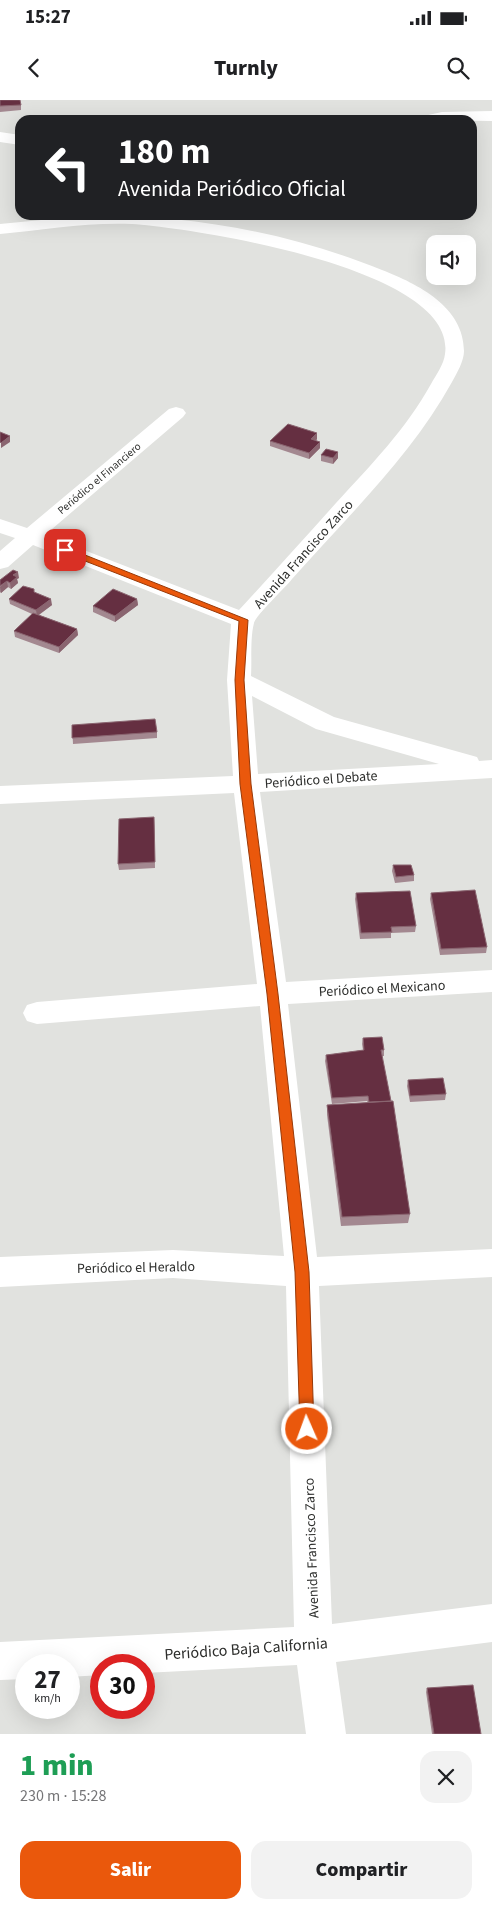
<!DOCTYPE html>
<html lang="es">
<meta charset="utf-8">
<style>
body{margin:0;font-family:"Source Sans 3",sans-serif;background:#f2f2f2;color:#202124;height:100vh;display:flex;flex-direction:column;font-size:19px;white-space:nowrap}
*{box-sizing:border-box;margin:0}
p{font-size:16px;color:#757577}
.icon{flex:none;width:28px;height:28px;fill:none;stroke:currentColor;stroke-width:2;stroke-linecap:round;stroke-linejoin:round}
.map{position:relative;height:1634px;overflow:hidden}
.panel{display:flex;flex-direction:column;background:#fff;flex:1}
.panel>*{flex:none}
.hud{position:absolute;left:15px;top:15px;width:462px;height:105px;border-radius:15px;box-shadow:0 5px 20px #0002;background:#202124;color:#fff;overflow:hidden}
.fabs{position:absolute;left:426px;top:135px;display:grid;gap:10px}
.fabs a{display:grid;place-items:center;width:50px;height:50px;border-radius:10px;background:#fff;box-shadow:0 5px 20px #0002;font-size:25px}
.speed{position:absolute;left:15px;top:1554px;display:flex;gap:10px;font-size:25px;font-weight:700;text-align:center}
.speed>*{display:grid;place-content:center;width:65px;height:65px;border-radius:50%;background:#fff;box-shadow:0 5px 20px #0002;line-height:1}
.speed small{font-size:12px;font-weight:400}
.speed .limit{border:8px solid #d22;background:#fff;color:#111}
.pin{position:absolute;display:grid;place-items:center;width:42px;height:42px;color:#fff;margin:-21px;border-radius:10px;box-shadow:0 2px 8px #0006}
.me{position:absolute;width:55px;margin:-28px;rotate:358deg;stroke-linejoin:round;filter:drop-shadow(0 0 4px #0008)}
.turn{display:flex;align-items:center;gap:18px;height:105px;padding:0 20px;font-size:22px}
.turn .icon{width:65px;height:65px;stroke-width:2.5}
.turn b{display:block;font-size:35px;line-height:42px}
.round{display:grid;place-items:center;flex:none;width:52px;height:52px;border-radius:15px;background:#f2f2f2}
.summary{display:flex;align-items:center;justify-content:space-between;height:85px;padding:0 20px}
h1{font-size:30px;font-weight:800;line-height:38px;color:#1e9e55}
.button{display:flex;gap:10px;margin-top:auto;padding:10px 20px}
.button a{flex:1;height:58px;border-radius:15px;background:#ea580c;color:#fff;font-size:20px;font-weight:800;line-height:58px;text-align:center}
.button a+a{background:#f2f2f2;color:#202124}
.status{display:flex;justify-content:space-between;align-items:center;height:35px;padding:0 25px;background:#fff;direction:ltr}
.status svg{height:14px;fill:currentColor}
header{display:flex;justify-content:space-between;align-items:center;height:65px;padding:0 20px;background:#fff;font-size:22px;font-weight:800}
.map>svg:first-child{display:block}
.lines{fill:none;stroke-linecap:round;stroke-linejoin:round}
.minor{fill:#fff;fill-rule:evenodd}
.wall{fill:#a38890}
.shaded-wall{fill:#8a6570}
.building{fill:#652f41;stroke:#8a6570}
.route{fill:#ea580c;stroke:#983908}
.labels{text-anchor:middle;stroke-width:5;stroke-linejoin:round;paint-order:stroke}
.far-street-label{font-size:11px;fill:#2d2e2c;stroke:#fff}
.street-label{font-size:14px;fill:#2d2e2c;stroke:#fff}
.near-street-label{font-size:16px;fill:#2d2e2c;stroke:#fff}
</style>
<div class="status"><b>15:27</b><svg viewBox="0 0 49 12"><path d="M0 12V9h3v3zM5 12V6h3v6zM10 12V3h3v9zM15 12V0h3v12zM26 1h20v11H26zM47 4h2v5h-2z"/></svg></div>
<header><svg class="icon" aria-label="back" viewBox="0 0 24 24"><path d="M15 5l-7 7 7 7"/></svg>Turnly<svg class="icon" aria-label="search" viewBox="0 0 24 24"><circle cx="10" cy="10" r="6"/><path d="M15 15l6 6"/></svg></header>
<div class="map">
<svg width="492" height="1634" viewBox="0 0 492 1634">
<rect width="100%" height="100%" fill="#e1e2df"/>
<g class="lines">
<path class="minor" d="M 492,11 L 492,21 L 417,20 L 419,17 L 442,12 Z
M 0,32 L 20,35 L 20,45 L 0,42 Z
M 93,115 C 191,115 291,133 382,170 C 418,184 464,207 464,251 C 464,261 457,273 452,282 C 412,355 347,417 292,479 C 285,488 256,515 254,523 C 250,538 252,561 251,576 L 334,617 L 477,657 L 479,661 L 492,660 L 492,678 L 260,692 L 286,882 L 492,870 L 492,892 L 288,904 L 317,1157 L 492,1149 L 492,1177 L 319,1186 L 332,1524 L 492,1504 L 492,1542 L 336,1562 L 346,1634 L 306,1634 L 297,1565 L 144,1573 L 144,1565 L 101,1565 L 101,1575 L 69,1577 L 69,1565 L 26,1565 L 26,1579 L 0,1580 L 0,1542 L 294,1527 L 286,1186 L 173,1178 L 0,1187 L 0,1157 L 173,1150 L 284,1156 L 260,906 L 37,924 L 27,921 L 23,913 L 27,905 L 37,902 L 257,884 L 234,693 L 0,704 L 0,686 L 233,676 L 227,580 L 231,524 L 33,445 L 8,467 L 0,469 L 0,451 L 15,438 L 0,433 L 0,419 L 27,428 L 169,309 L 176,307 L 183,309 L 186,313 L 183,317 L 45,435 L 239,510 C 272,474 304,439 336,403 C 371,365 406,329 431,284 C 436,275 444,264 445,254 C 458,168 192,128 132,124 C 88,122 43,130 0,134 L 0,124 ZM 252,596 L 316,629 L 439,664 L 258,674 Z"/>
</g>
<path class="wall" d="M 0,0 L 21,5 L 21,10 L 0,12 Z
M 317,333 L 317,339 L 316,341 L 320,342 L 320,348 L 309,359 L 270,346 L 270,341 Z
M 338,352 L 338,358 L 333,364 L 321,361 L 321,355 Z
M 19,478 L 17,479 L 18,483 L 11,489 L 8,487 L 1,493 L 0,492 L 0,480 Z
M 35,492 L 52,505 L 39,515 L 77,529 L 78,535 L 59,553 L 15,537 L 14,531 L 32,514 L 10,504 L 9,499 Z
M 137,499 L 138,505 L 115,522 L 93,512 L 93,506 Z
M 72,625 L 157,632 L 157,638 L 73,644 Z
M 154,717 L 155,768 L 119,770 L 118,764 Z
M 393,765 L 414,775 L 414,781 L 395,783 L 392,771 Z
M 356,793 L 416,826 L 415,832 L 391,833 L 391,838 L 360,839 L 355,799 Z
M 431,793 L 487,847 L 486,853 L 440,855 L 430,799 Z
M 363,938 L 384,950 L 384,956 L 382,956 L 410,1114 L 408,1123 L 341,1126 L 327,1015 L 327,1005 L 368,1003 L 367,1001 L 332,1004 L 325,961 L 326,955 L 363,950 L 362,944 Z
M 408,980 L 446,994 L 445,1000 L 410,1002 L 407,986 Z
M 427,1588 L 481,1634 L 432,1634 L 426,1592 Z"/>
<path class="shaded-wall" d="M 317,333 L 317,339 L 311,345 L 311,339 Z
M 10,336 L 10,342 L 1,348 L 1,343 Z
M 320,342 L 320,348 L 309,359 L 309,353 Z
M 338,352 L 338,358 L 333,364 L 333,358 Z
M 18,472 L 19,478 L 17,479 L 18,483 L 11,489 L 10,483 L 13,475 Z
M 7,481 L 8,487 L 1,493 L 0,487 Z
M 51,499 L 52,505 L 37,516 L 36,510 Z
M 137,499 L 138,505 L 115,522 L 115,516 Z
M 77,529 L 78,535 L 59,553 L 59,547 Z"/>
<path class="building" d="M 0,0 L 20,0 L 21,5 L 0,6 Z
M 288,324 L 317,333 L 311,339 L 320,342 L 309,353 L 270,341 Z
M 0,332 L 10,336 L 1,343 L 0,342 Z
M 326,349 L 338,352 L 333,358 L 321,355 Z
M 13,470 L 18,472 L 13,475 L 17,477 L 10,483 L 7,481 L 0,486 L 0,480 Z
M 23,486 L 34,489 L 34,492 L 51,499 L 36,510 L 9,499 Z
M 113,489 L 137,499 L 115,516 L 93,506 Z
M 33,513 L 77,529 L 59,547 L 14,531 Z
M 155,619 L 157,632 L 72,638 L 72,625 Z
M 154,717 L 155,762 L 118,764 L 119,719 Z
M 393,765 L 411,765 L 414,775 L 396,777 Z
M 475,790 L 487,847 L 441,849 L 431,793 Z
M 410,791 L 416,826 L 391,827 L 392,832 L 361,833 L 356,793 Z
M 382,937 L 384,950 L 381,950 L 391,1001 L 369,1002 L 368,996 L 332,998 L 326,955 L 364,950 L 363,938 Z
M 443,978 L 446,994 L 410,996 L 408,980 Z
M 393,1001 L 410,1114 L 342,1117 L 327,1005 Z
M 473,1585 L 481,1634 L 434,1634 L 427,1588 Z"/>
<path class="route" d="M 65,447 L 248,520 L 244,580 L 251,684 L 278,894 L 309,1172 L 314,1329 L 312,1334 L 307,1336 L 302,1334 L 300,1329 L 295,1172 L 267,894 L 240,684 L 235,580 L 239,521 L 62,452 L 61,450 Z"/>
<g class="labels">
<g class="far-street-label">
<text transform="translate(99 378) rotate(-40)" y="4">Periódico el Financiero</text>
</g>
<g class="street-label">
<text transform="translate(303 454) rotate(-48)" y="5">Avenida Francisco Zarco</text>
<text transform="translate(321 679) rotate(-4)" y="5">Periódico el Debate</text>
<text transform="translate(382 888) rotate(-3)" y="5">Periódico el Mexicano</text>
<text transform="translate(136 1167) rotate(-1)" y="5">Periódico el Heraldo</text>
<text transform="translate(311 1448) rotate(-92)" y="5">Avenida Francisco Zarco</text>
</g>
<g class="near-street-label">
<text transform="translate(246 1548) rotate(-4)" y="6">Periódico Baja California</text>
</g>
</g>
</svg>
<div class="fabs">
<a><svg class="icon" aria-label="sound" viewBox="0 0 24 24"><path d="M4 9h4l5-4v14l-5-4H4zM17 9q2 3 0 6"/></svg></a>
</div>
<div class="speed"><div>27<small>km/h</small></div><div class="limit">30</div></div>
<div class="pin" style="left:65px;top:450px;background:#d93025"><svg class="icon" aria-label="arrive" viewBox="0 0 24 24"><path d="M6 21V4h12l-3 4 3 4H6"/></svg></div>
<svg class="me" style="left:307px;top:1329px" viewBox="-20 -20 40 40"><circle r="17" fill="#ea580c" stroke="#fff" stroke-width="3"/><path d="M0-11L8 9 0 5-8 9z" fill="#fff"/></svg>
<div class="hud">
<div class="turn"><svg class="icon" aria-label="left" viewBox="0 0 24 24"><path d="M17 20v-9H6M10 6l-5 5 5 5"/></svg><div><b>180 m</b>Avenida Periódico Oficial</div></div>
</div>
</div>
<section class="panel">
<div class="summary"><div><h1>1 min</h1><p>230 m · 15:28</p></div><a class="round"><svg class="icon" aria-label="close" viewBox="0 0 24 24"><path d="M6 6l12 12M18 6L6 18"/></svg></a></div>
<div class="button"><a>Salir</a><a>Compartir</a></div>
</section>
